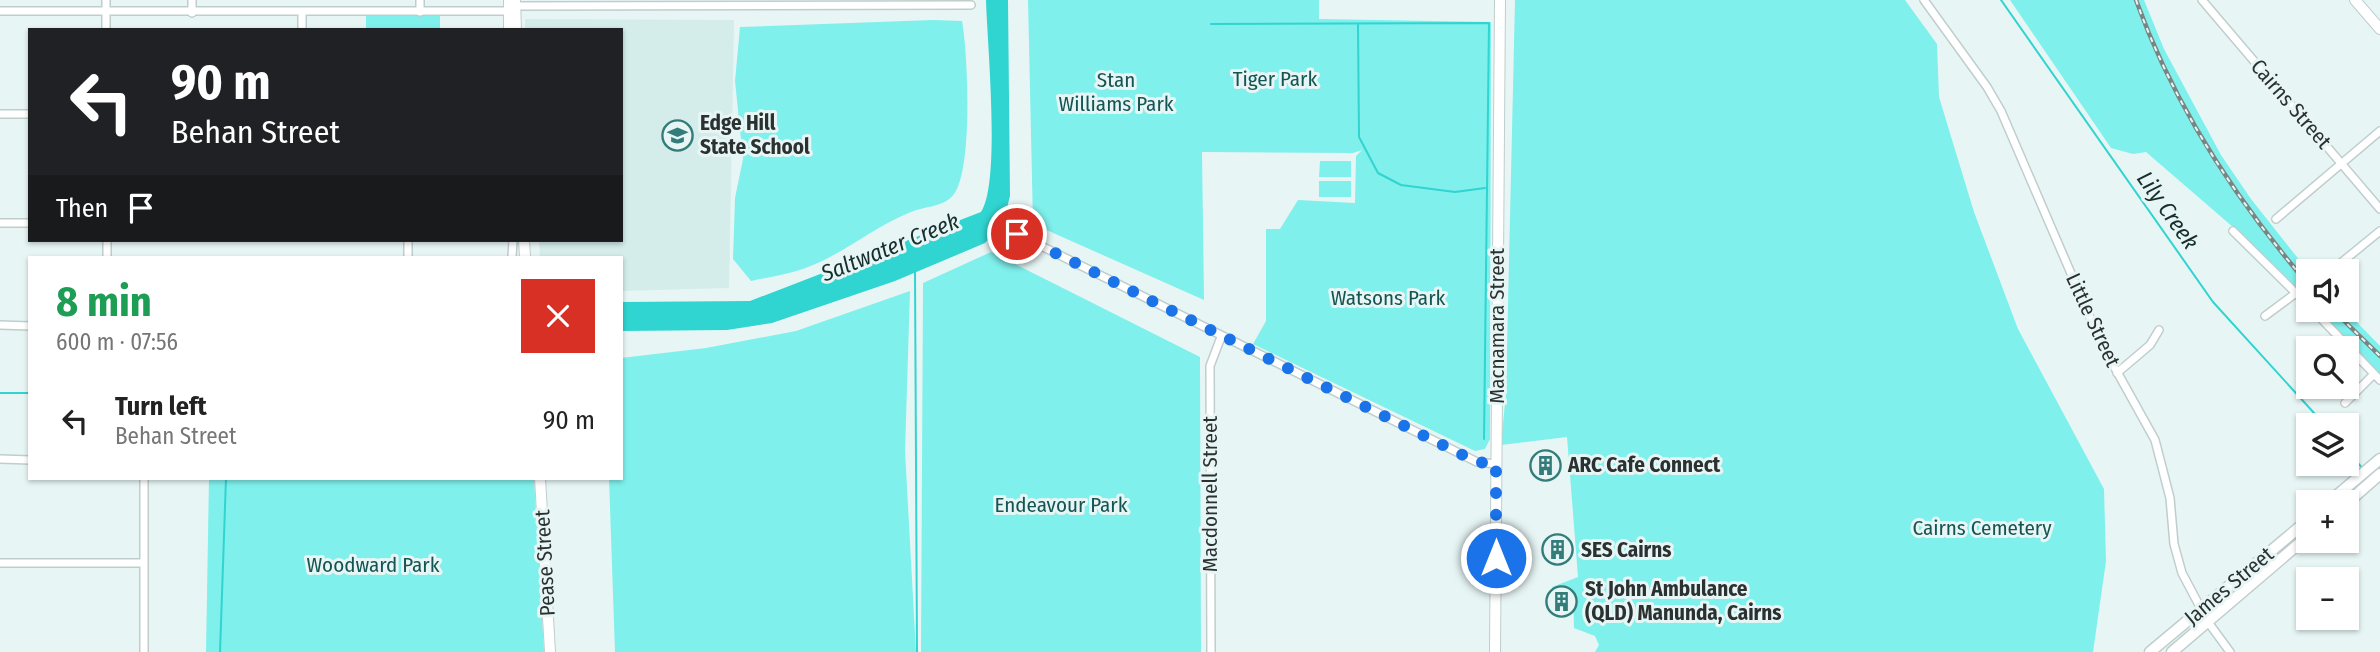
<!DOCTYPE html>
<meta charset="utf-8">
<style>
body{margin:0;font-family:"Fira Sans Condensed",sans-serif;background:#f6f6f6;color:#222;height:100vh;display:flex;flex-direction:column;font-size:26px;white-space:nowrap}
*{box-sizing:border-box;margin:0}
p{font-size:23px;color:#767676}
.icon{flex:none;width:38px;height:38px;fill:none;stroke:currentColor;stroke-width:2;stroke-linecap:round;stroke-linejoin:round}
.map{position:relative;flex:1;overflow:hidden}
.drawer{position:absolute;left:28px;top:256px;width:595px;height:224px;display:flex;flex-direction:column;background:#fff;border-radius:0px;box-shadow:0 2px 5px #0004}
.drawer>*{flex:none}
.guide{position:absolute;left:28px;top:28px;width:595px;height:214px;border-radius:0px;box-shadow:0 2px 5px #0004;background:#202124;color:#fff;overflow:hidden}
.tools{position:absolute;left:2296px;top:259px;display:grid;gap:14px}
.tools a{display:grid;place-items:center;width:63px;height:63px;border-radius:0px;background:#fff;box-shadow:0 2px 5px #0004;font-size:35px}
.pin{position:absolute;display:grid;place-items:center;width:60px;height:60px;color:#fff;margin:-30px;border:4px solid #fff;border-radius:50%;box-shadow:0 2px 7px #0007}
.me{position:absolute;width:77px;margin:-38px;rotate:0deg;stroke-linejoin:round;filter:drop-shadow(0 0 5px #0008)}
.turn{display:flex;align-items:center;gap:24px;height:147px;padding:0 28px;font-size:32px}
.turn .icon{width:91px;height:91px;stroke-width:2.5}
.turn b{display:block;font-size:49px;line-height:60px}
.then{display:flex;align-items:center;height:66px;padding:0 28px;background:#0003;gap:14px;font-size:26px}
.round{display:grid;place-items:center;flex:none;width:74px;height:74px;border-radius:0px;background:#f6f6f6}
.overview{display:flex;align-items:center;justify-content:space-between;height:119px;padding:0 28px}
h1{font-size:42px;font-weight:700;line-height:52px;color:#1e9e55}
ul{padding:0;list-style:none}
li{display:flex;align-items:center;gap:21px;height:91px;padding:0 28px}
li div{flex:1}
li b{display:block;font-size:26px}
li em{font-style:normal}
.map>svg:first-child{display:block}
.built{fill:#d4ecea}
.green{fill:#7ff0ec}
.water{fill:#30d4d0}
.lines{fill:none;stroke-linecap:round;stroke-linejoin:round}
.stream{stroke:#30d4d0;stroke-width:2}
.street-casing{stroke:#bfcecd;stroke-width:10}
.secondary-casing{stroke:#bfcecd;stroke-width:12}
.primary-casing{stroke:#bfcecd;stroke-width:13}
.street{stroke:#fff;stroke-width:7}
.secondary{stroke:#fff;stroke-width:10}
.primary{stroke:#fff;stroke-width:10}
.rail-casing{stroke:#7a8483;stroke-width:4.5}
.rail{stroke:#e7f6f5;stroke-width:2;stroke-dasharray:5;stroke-linecap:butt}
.route{stroke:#1a73e8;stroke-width:12;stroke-dasharray:0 21.6}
.labels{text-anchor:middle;stroke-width:6;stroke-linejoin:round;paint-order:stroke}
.park-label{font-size:21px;fill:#145553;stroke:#e7f6f5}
.street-label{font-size:21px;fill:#2b3131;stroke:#e7f6f5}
.poi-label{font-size:21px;font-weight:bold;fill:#2b3131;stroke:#e7f6f5;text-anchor:start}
.water-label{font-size:23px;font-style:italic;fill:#162f2e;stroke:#e7f6f5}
</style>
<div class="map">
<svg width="2380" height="652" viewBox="0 0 2380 652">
<rect width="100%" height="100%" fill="#e7f6f5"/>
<path class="built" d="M 525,19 L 734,20 L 729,288 L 621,291 L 621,257 L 540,257 L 539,240 L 621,240 L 621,30 L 525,30 Z"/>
<path class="green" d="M 1028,0 L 1319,0 L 1319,19 L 1491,22 L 1490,439 L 1485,449 L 1475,451 L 1253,344 L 1266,321 L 1266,229 L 1280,229 L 1298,200 L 1355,203 L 1356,156 L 1362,150 L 1353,153 L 1202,152 L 1204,300 L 1033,224 Z
M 1515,0 L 1905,0 L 1937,44 L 1939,97 L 1974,212 L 2018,329 L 2104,489 L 2106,561 L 2093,652 L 1595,652 L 1599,645 L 1595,636 L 1574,628 L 1573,593 L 1552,591 L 1552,587 L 1578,577 L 1567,437 L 1501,445 L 1506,392 Z
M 2010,0 L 2144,0 L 2164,49 L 2221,155 L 2251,199 L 2308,271 L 2308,302 L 2248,240 L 2146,152 L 2133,154 L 2111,148 Z
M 366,12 L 440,12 L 440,30 L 366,30 Z
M 933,20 L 962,21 C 968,53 973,169 954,194 C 945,207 925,206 911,212 C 873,227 841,256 803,269 C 786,275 768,277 751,281 L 733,259 L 735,198 L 743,159 L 735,81 L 740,27 Z
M 1320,161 L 1351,161 L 1351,177 L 1319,177 Z
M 1319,181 L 1351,181 L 1351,197 L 1319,197 Z
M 991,252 L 1200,357 L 1201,652 L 921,652 L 923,283 Z
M 910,291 L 905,451 L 916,652 L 615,652 L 609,478 L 621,478 L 621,358 L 706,348 L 796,331 Z
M 2316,310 L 2345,310 L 2380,346 L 2380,376 Z
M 209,478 L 534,478 L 544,652 L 206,652 Z"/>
<path class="water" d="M 986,0 L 1008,0 L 1010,196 L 1003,223 L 985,243 L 895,281 L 772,323 L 727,330 L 621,331 L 621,302 L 750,301 L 981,212 C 1001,182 987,42 986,0 Z"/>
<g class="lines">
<path class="stream" d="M 2001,0 L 2213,302 L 2325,425
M 1211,24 L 1489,23 L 1484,439
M 1358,25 L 1359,137 L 1378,173 L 1401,185 L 1455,192 L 1485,188
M 915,272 L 917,652
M 0,393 L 30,393
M 2347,450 L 2363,469
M 220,652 L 226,478"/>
<defs>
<path id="street" d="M 106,0 L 106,30
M 420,0 L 420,12
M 1924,0 L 1987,87 L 2001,111 L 2101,343 L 2155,440 L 2170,498 L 2174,544 L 2182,573 L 2208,622 L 2230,652
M 2202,0 L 2380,209
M 513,6 L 971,5
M 0,11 L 514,11
M 192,13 L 192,0
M 302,13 L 302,30
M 0,114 L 30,114
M 2276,219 L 2380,131
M 0,223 L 30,223
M 2233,231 L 2308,305
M 1017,234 L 1477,462 L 1496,464
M 107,240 L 107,257
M 408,240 L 408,257
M 512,257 L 513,240
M 2331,271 L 2380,231
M 2313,310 L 2380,380
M 2265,316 L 2296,293
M 0,325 L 30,326
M 2117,373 L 2150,345 L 2159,330
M 2345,403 L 2374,374
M 0,459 L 30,460
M 0,563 L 144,563
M 144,652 L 144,478
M 1211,652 L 1210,366 L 1221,337"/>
<path id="secondary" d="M 509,0 L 509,30
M 515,0 L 516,30
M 2355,0 L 2380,29
M 524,240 L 525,257
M 540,478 L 550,652
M 1495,652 L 1500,0"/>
<path id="primary" d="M 2329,502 L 2380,459
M 2347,503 L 2380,474
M 2150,652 L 2308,520
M 2172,652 L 2308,536"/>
</defs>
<use href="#street" class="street-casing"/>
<use href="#secondary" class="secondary-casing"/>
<use href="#primary" class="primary-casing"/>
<use href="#street" class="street"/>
<use href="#secondary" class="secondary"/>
<use href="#primary" class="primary"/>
<defs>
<path id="rail" d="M 2136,0 C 2174,106 2236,200 2308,284
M 2333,310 L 2380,356"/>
</defs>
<use href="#rail" class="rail-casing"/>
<use href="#rail" class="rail"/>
</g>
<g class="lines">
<path class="route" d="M 1017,234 L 1477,462 L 1496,464 L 1496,558"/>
</g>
<defs>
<symbol id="school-ring" viewBox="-11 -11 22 22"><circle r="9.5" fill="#e7f6f5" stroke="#347c7a" stroke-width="1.5"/><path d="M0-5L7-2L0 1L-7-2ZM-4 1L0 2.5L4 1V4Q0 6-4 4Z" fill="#347c7a"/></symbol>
<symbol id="building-ring" viewBox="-11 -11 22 22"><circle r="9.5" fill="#e7f6f5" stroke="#347c7a" stroke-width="1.5"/><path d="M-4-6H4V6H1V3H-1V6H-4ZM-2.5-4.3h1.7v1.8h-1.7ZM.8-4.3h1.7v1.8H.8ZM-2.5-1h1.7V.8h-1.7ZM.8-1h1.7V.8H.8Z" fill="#347c7a"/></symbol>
</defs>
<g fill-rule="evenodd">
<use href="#school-ring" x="660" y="118" width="35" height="35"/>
<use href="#building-ring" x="1528" y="448" width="35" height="35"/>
<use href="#building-ring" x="1540" y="532" width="35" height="35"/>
<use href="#building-ring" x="1544" y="584" width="35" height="35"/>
</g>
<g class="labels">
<g class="park-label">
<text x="1275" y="86">Tiger Park</text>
<text x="1116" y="87">Stan<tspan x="1116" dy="24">Williams Park</tspan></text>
<text x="1388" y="305">Watsons Park</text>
<text x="1061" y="512">Endeavour Park</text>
<text x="1982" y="535">Cairns Cemetery</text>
<text x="373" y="572">Woodward Park</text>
</g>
<g class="street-label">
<text transform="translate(2291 104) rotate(49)" y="7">Cairns Street</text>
<text transform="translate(2093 320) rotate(65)" y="7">Little Street</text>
<text transform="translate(1497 326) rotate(-90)" y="7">Macnamara Street</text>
<text transform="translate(1210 494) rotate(-90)" y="7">Macdonnell Street</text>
<text transform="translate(545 563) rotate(-93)" y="7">Pease Street</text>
<text transform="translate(2229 586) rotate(-40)" y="7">James Street</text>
</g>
<g class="poi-label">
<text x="700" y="130">Edge Hill<tspan x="700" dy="24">State School</tspan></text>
<text x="1568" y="472">ARC Cafe Connect</text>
<text x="1581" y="557">SES Cairns</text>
<text x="1585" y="596">St John Ambulance<tspan x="1585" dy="24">(QLD) Manunda, Cairns</tspan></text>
</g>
<g class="water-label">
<text transform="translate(2168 210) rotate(55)" y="8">Lily Creek</text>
<text transform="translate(890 247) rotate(-22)" y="8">Saltwater Creek</text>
</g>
</g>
</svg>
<div class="tools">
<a><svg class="icon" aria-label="sound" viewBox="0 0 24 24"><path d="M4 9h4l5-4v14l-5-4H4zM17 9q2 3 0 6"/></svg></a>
<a><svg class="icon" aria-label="search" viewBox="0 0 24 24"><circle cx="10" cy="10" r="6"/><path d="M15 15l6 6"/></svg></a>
<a><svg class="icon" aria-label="layers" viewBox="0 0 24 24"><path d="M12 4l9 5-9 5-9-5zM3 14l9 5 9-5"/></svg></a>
<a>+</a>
<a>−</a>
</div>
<div class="pin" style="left:1017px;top:234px;background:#d93025"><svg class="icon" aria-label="arrive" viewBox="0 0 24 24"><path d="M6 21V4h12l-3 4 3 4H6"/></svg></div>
<svg class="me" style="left:1496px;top:558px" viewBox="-20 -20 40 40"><circle r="17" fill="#1a73e8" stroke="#fff" stroke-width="3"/><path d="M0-11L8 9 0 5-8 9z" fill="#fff"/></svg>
<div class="guide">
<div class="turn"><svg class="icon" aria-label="left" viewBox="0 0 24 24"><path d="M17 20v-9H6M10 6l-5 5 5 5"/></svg><div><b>90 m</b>Behan Street</div></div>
<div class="then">Then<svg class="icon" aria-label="arrive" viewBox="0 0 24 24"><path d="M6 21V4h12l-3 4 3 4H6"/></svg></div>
</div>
<section class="drawer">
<div class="overview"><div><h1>8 min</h1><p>600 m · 07:56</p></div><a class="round" style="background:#d93025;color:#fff"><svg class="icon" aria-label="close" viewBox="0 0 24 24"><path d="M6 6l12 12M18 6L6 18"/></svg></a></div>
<ul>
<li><svg class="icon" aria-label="left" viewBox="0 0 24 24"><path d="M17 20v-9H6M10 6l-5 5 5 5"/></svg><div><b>Turn left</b><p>Behan Street</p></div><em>90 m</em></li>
</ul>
</section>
</div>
